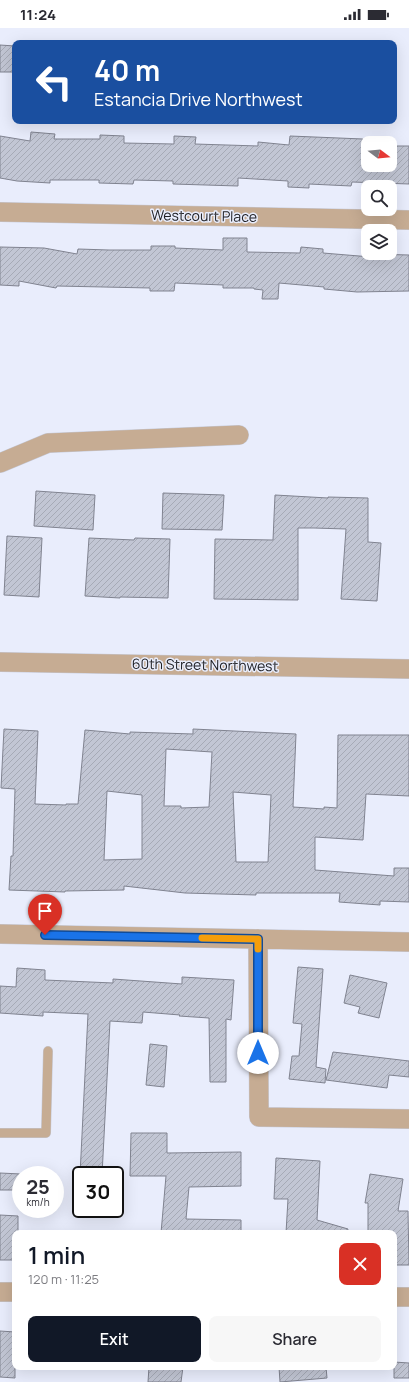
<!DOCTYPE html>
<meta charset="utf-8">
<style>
body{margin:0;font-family:Manrope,sans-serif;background:#f7f7f7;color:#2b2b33;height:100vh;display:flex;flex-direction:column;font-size:15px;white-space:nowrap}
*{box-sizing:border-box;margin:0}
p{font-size:13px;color:#7c7c81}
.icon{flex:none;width:22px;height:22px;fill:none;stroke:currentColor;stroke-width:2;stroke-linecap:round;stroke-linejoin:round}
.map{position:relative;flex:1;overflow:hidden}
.side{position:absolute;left:12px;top:1202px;width:385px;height:140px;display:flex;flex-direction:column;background:#fff;border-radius:8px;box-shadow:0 4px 16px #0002}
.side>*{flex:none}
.guide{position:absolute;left:12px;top:12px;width:385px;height:84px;border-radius:8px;box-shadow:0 4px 16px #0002;background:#1a4fa0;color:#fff;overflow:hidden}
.needle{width:26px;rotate:106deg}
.tools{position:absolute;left:361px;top:108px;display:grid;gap:8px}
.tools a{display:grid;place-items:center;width:36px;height:36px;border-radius:8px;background:#fff;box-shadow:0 4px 16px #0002;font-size:20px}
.speed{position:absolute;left:12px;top:1138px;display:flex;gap:8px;font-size:20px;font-weight:700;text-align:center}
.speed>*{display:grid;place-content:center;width:52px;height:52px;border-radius:50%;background:#fff;box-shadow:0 4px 16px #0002;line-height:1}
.speed small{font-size:10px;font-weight:400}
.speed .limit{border:2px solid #111;border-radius:6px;background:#fff;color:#111}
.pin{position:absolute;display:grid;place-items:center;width:34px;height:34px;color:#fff;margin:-41px -17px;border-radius:50% 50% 50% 0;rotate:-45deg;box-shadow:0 0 4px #0007}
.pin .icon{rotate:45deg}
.me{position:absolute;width:44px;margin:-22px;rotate:0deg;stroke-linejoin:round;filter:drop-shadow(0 0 3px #0008)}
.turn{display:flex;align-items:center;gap:14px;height:84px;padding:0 16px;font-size:18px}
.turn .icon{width:52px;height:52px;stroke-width:2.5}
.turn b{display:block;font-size:28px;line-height:34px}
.round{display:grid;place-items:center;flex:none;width:42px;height:42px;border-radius:8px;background:#f7f7f7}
.summary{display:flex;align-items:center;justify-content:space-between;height:68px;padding:0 16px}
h1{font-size:24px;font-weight:600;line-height:30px;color:#111827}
.primary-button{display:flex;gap:8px;margin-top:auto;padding:8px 16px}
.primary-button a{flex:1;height:46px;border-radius:8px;background:#111827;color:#fff;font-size:16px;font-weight:600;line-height:46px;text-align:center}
.primary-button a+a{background:#f7f7f7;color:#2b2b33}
.status{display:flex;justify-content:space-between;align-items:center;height:28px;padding:0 20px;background:#fff;direction:ltr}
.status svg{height:11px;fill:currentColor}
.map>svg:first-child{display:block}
.building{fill:url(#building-hatch);stroke:#808390;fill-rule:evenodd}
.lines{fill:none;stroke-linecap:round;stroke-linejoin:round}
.service-casing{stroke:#c5c8d5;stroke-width:10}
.minor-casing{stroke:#c5c8d5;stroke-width:20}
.service{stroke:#c6ac93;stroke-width:9}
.minor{stroke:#c6ac93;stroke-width:19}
.route-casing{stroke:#114b97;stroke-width:10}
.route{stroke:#1a73e8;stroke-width:7}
.slow{stroke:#f59e0b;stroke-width:7}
.labels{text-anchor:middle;stroke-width:3;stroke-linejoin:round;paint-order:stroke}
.street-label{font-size:14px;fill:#202126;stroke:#e9edfc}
</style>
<div class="status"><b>11:24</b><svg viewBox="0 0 49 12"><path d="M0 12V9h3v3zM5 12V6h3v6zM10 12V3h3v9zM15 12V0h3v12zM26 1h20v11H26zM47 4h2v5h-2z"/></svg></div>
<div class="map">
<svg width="409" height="1354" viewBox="0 0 409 1354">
<defs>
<pattern id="building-hatch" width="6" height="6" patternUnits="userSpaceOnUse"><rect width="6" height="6" fill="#c2c6d4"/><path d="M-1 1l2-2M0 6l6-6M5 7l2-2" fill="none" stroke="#a6aab6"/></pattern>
</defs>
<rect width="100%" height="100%" fill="#e9edfc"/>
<path class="building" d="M 0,17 L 15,18 L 15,44 L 0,44 Z
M 31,104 L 55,106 L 54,111 L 100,111 L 100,107 L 124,108 L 124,115 L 174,116 L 174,108 L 196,109 L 195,116 L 258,118 L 258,114 L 289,117 L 290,108 L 363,111 L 363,117 L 368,117 L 368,137 L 390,137 L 390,118 L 409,118 L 409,156 L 352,154 L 351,158 L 309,156 L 309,160 L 288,159 L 288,153 L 238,150 L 238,158 L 173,156 L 173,153 L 134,152 L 133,156 L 99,155 L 99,152 L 50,152 L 50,155 L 17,153 L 0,150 L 0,108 L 30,113 Z
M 223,210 L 247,210 L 247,224 L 300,225 L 301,219 L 323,221 L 323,225 L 371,229 L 371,226 L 409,227 L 409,263 L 357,264 L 324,261 L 324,259 L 279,255 L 278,271 L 262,271 L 263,262 L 254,261 L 254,260 L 223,260 L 223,257 L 175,255 L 174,263 L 150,263 L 150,260 L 57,258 L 56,260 L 19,253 L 19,258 L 0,257 L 0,219 L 44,220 L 77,226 L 78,221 L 109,222 L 151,222 L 151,218 L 175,218 L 175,220 L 223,222 Z
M 36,463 L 95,467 L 93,502 L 34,498 Z
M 163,465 L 224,467 L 222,502 L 162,501 Z
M 275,467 L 328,470 L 328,469 L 368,470 L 368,514 L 381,515 L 377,573 L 341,571 L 346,501 L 314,500 L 298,500 L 298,572 L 214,571 L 215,511 L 273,512 Z
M 7,508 L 42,510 L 39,569 L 4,567 Z
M 89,510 L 134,512 L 135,510 L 170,511 L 168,570 L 120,569 L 120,570 L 85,568 Z
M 4,701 L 38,703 L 35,776 L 66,777 L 66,776 L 78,776 L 85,702 L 130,706 L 130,704 L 193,706 L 193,701 L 296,706 L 293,779 L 324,781 L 324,779 L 337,780 L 338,707 L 409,707 L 409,768 L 366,766 L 363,812 L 315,809 L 315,842 L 394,848 L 394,840 L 409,840 L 409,874 L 380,873 L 380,877 L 339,874 L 340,865 L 256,865 L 256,867 L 185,865 L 124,858 L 124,862 L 65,863 L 65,864 L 9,862 L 11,828 L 13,828 L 15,761 L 1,760 ZM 166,721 L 212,724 L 209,779 L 181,780 L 181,778 L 164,778 ZM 107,763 L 142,767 L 142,831 L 104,832 ZM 233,764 L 271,767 L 268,834 L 236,834 Z
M 298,939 L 323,941 L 316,1039 L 326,1041 L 325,1055 L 289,1051 L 292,1028 L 299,1028 L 302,996 L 293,995 Z
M 17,940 L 45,942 L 45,952 L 113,955 L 113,951 L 182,956 L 182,949 L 234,952 L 231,992 L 226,991 L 226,1054 L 210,1054 L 209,990 L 179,988 L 180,987 L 143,984 L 142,995 L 110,993 L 102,1147 L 80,1147 L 88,986 L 43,984 L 43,988 L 0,985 L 0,958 L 16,959 Z
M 350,947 L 387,955 L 379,990 L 358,985 L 360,979 L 344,975 Z
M 150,1016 L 167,1018 L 164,1059 L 146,1057 Z
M 333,1024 L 409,1033 L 409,1049 L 389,1047 L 387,1060 L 326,1052 Z
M 131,1105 L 167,1105 L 167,1125 L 241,1124 L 241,1158 L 189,1159 L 186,1191 L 241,1192 L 241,1205 L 161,1205 L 166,1148 L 130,1148 Z
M 276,1130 L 320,1133 L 317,1192 L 348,1201 L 347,1205 L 286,1205 L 288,1171 L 274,1171 Z
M 0,1145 L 21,1146 L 20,1162 L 0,1162 Z
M 370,1146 L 403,1151 L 398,1183 L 408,1183 L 409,1237 L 394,1237 L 394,1205 L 368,1205 L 368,1175 L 365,1175 Z
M 0,1187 L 18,1188 L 18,1205 L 15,1205 L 15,1232 L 0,1232 Z
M 0,1303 L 15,1304 L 15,1350 L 0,1349 Z
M 394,1334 L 409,1335 L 409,1350 L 394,1350 Z
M 149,1339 L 183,1339 L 181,1354 L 148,1354 Z
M 279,1339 L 326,1339 L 327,1350 L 280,1354 Z"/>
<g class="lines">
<defs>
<path id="service" d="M 0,1105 L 46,1105 L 48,1023"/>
<path id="minor" d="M 0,184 L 409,192
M 0,435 L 48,415 L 239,407
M 0,634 L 409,641
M 0,906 L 409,914
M 258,911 L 259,1089 L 409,1091
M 0,1264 L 15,1264
M 394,1269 L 409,1269"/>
</defs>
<use href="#service" class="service-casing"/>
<use href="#minor" class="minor-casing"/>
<use href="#service" class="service"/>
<use href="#minor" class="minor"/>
</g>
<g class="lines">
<defs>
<path id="route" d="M 45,907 L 258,911 L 258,1025"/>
</defs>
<use href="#route" class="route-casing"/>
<use href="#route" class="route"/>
<path class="slow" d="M 202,910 L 258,911 L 258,921"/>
</g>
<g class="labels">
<g class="street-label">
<text transform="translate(204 188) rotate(1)" y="5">Westcourt Place</text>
<text transform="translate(205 637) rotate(1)" y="5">60th Street Northwest</text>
</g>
</g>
</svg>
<div class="tools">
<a><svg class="needle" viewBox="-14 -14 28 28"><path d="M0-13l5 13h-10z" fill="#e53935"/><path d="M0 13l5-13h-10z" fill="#7c7c81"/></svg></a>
<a><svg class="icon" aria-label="search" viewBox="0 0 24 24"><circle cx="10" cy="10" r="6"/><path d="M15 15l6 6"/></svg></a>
<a><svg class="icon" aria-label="layers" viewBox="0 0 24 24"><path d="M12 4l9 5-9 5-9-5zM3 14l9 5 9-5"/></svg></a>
</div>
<div class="speed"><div>25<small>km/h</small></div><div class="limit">30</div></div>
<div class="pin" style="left:45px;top:907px;background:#d93025"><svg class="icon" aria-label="arrive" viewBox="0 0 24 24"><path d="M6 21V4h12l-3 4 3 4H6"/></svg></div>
<svg class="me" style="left:258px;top:1025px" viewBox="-20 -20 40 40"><circle r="19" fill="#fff"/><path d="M0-13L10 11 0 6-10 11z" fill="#1a73e8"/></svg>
<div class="guide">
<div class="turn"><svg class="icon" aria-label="left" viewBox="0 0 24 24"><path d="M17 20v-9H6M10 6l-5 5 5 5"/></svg><div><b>40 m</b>Estancia Drive Northwest</div></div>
</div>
<section class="side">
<div class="summary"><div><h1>1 min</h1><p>120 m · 11:25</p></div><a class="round" style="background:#d93025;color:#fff"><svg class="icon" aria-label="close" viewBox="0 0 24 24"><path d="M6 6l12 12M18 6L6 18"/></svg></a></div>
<div class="primary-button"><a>Exit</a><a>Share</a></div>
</section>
</div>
